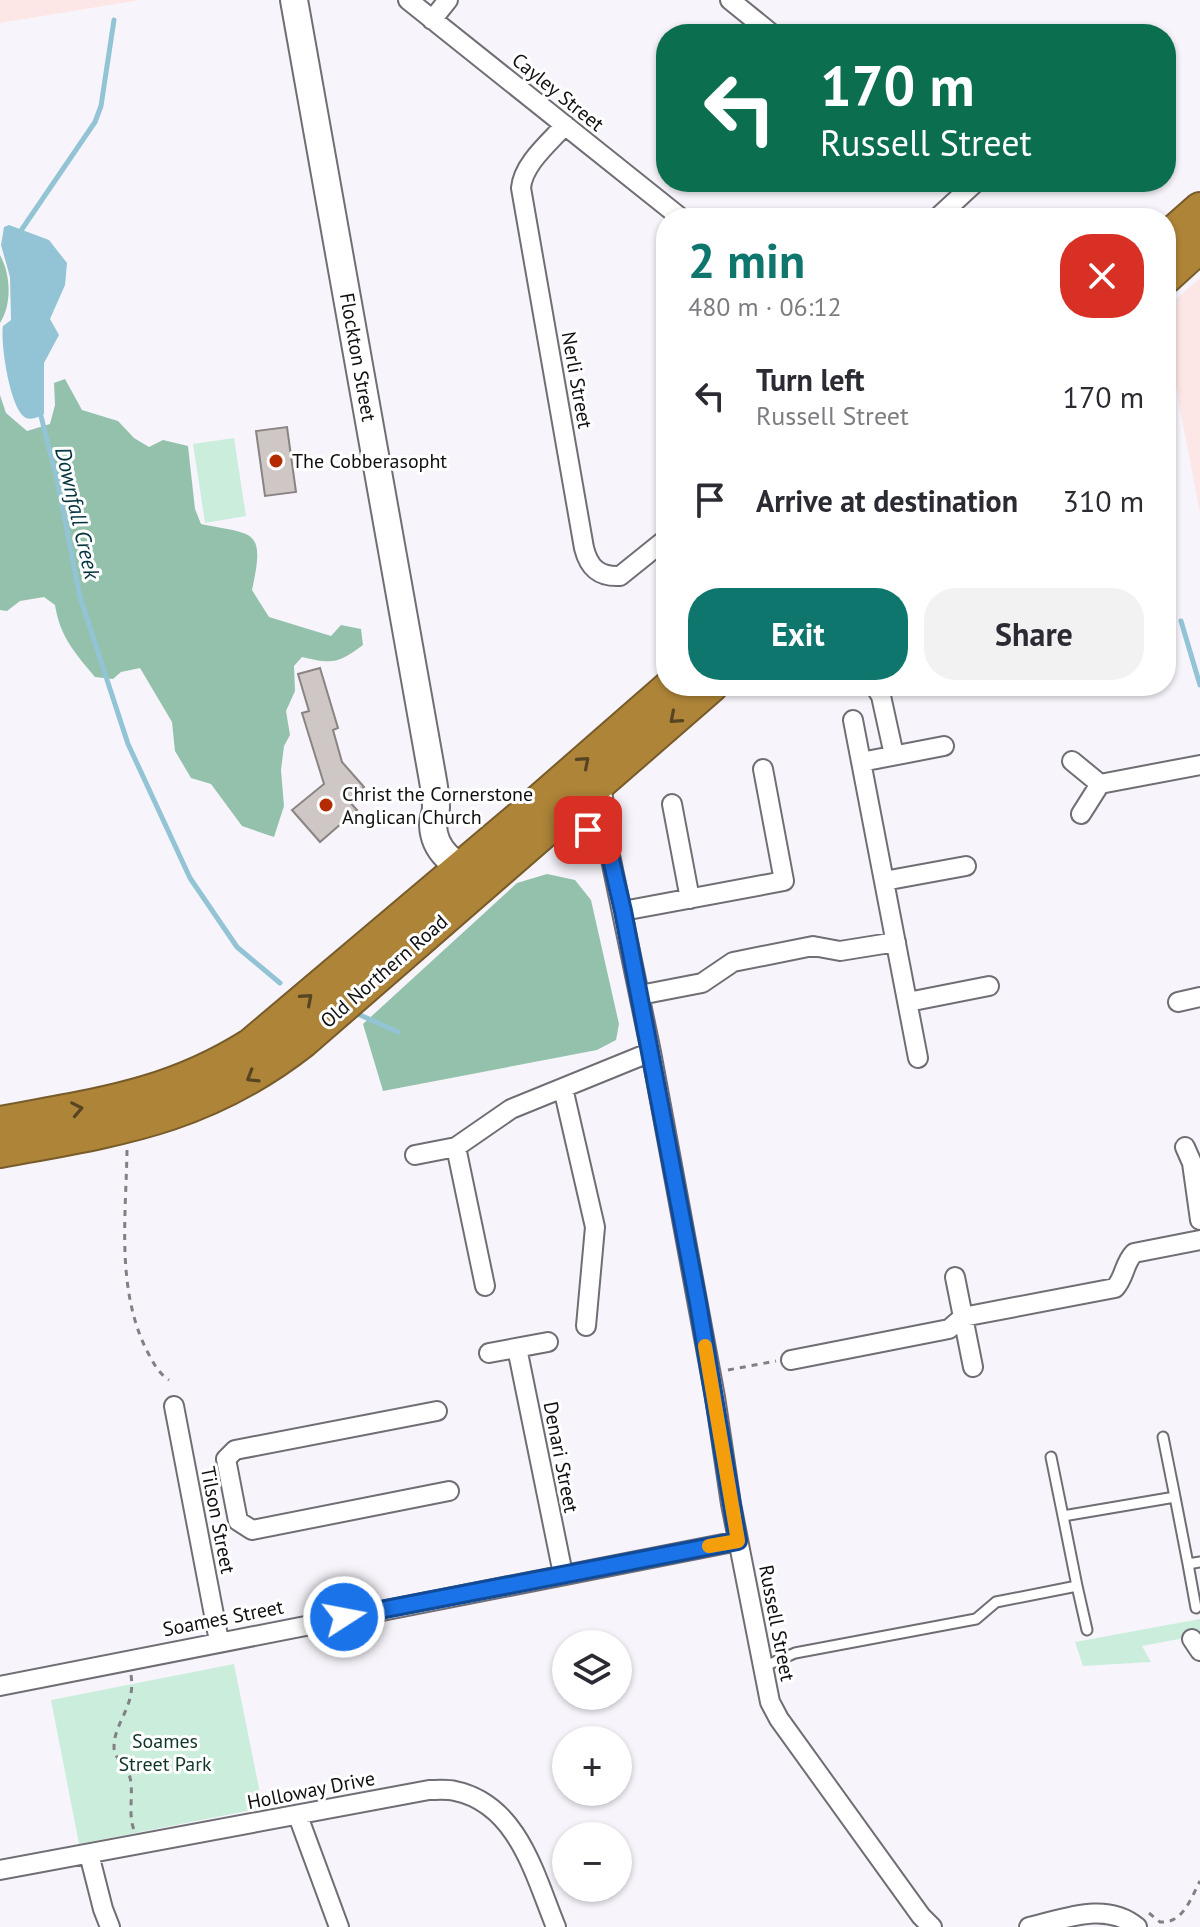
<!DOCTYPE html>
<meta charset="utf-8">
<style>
body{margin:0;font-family:"PT Sans",sans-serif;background:#f2f2f3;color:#2b2b33;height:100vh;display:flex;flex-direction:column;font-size:30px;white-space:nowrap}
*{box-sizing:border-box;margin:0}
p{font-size:26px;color:#7c7c81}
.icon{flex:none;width:44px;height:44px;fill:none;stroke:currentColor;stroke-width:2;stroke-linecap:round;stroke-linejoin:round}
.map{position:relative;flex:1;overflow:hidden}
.details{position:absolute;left:656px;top:208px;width:520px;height:488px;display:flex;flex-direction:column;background:#fff;border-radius:32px;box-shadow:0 2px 6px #0004}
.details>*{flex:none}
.guide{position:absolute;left:656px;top:24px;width:520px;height:168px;border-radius:32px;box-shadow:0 2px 6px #0004;background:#0b6e4f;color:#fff;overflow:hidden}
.controls{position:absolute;left:552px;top:1630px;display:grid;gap:16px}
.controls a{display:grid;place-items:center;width:80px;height:80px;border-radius:50%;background:#fff;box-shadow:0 2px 6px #0004;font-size:40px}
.pin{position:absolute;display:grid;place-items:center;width:68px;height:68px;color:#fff;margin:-34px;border-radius:16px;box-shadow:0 4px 12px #0006}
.me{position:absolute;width:88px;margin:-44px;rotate:79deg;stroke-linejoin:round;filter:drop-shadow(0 0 6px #0008)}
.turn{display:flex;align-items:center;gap:28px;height:168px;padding:0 32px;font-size:36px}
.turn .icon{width:104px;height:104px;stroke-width:2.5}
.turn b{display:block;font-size:56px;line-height:68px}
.round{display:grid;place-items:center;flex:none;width:84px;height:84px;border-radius:32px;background:#f2f2f3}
.overview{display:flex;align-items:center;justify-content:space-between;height:136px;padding:0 32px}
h1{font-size:48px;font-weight:800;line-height:60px;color:#0f766e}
.action{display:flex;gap:16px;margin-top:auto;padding:16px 32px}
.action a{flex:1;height:92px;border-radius:32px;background:#0f766e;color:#fff;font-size:32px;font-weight:800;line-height:92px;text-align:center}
.action a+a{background:#f2f2f3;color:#2b2b33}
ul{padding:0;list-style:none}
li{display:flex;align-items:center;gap:24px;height:104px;padding:0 32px}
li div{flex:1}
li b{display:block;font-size:30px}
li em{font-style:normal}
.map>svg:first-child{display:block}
.education{fill:#fce7e6}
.green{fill:#cbeedc}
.forest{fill:#94c1ab}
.water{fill:#92c4d5}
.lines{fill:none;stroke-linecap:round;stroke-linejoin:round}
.stream{stroke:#92c4d5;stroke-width:5}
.building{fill:#cec7c5;stroke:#8a8482;stroke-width:2}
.lane-casing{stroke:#706e74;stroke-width:13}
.street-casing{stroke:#706e74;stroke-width:22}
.secondary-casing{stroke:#706e74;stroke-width:30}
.highway-casing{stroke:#775b2a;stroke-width:36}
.path{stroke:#828084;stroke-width:3;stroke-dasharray:6 6;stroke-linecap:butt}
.lane{stroke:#fff;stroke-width:9}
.street{stroke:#fff;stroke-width:18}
.secondary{stroke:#fff;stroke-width:26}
.highway{stroke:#ae8438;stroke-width:32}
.oneway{stroke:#574423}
.route-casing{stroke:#114b97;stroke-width:20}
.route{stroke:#1a73e8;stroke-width:14}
.slow{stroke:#f59e0b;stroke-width:14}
.poi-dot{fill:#b52b00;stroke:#fff;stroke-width:3}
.labels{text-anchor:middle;stroke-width:6;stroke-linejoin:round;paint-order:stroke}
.street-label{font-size:20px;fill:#100f11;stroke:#fff}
.poi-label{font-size:20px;fill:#100f11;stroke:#fff;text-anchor:start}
.park-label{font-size:20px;fill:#0f3626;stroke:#fff}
.water-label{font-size:22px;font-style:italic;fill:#033440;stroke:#fff}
</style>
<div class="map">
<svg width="1200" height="1927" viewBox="0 0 1200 1927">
<rect width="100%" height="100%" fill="#f7f5fb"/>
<path class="education" d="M 0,0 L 140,0 L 0,23 Z
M 1200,278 L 1200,514 L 1166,334 L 1166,308 Z"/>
<path class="green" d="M 234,438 L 246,516 L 205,523 L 193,444 Z
M 1200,1619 L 1200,1635 L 1142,1646 L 1151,1662 L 1083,1666 L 1075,1642 Z
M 234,1664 L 263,1808 L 79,1844 L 51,1700 Z"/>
<path class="forest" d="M 0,255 C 11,275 12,304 0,323 Z
M 65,379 L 82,410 L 118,421 L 134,438 L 149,447 L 163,440 L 188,446 L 195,509 L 201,524 C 253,535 266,527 252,590 L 269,617 L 331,636 L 341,625 L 361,629 L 363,645 C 338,664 332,664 302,657 L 294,666 L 295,691 L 286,711 L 290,735 L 284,746 L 281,770 L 284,806 L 274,837 L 242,826 L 211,784 L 191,778 L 175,751 L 172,722 L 140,668 L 121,672 L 113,679 L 95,677 C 75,653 60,637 55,605 L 44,597 L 20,601 L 7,611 L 0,610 L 0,395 L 6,413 L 27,431 L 50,424 L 55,405 L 54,383 Z
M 547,874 L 575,880 L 591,900 L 619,1024 L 616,1040 L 597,1050 L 383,1091 L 363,1024 L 517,883 Z"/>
<path class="water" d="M 9,225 L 49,240 L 67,263 L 65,285 L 50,319 L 59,335 L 44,363 L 44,414 C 39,417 32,420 26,418 C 10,411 0,342 3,326 L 11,320 L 10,277 L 1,245 L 4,227 Z"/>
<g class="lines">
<path class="stream" d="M 20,236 L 20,232 L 95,122 L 101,106 L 114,20
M 40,412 L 57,480 L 80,597 L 128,744 L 190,878 L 237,947 L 280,983
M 1181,621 L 1200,685
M 360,1015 L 398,1032"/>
</g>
<path class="building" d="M 287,427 L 296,492 L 265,496 L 256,431 Z
M 320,668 L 338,728 L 333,730 L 342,762 L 364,787 L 348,800 L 357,810 L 320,842 L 292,810 L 324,784 L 302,713 L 309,711 L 298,674 Z"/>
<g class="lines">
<defs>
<path id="lane" d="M 1163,1437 L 1175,1497
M 1051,1457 L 1063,1516
M 1188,1564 L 1196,1608
M 1077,1586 L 1087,1630
M 763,1667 L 795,1653 L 976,1619 L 996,1602 L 1077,1586 L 1063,1516 L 1175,1497 L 1188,1564 L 1200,1562"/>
<path id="street" d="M 408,0 L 681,218
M 730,0 L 772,34
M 432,20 L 448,0
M 565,125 C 549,143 523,164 521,188 L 584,548 C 589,568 599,577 620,576 L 666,539
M 937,218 L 976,182
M 875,686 L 881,696 L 894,755
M 853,720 L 918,1058
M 1072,761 L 1100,784 L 1081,814
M 861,762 L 944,746
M 600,783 L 610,832 L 610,855 L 651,1052 L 715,1397 L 731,1504 L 770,1702 L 779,1719 L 921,1916 L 932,1927
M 1100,784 L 1200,765
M 672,804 L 690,899
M 558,820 L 588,830 L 610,855
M 884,881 L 966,866
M 623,911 L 784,881 L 763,769
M 640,995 L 702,983 L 733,962 L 813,946 L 840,951 L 896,942
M 908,1002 L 989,986
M 1178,1002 L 1200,997
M 563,1088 L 595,1227 L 586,1326
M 456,1147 L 485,1286
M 1185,1147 L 1192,1163 L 1200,1220
M 415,1155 L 456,1147 L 511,1109 L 651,1052
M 955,1277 L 973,1367
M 517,1348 L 563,1574
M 489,1353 L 548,1342
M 791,1360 L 949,1329 L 963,1317 L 1115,1288 C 1125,1277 1124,1263 1134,1253 L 1200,1240
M 174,1406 L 219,1641
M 437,1411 L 235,1450 L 226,1459 L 238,1521 L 252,1530 L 449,1491
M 1192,1639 L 1200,1651
M 0,1686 L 738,1541
M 298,1816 L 339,1927
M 89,1854 L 103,1909 L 110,1927
M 0,1870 L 429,1790 C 437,1790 447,1789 455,1791 C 518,1804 535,1876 556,1927
M 1029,1927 C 1064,1919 1106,1901 1137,1927"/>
<path id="secondary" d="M 294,0 L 432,775 C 434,786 436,797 436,807 C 436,813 433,819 433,825 C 434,850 454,869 478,870"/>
<path id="highway" d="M 1166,239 L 1200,209
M 1166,277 L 1200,246
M 0,1123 C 94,1105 167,1098 251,1045 L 528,811 L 671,686
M 0,1151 C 119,1129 205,1118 303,1041 L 711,686"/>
</defs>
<use href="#lane" class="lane-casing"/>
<use href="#street" class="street-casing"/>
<use href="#secondary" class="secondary-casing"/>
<use href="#highway" class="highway-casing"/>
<path class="path" d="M 127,1150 C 126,1217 116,1289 147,1351 C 153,1362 158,1373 169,1380
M 728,1370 L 776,1361
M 131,1675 C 136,1707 114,1722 114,1747 C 114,1759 125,1764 129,1774 C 135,1792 127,1811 134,1830
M 1149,1913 L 1160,1922 C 1183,1924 1191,1898 1200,1881"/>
<use href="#lane" class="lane"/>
<use href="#street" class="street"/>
<use href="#secondary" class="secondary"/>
<use href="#highway" class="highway"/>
</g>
<defs><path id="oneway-chevron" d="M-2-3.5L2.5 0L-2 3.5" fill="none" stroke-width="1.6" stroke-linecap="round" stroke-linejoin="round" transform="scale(2)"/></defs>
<g class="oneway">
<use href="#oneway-chevron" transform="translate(675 718) rotate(139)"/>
<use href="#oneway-chevron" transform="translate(584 762) rotate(-41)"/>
<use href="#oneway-chevron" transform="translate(307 999) rotate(-41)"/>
<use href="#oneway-chevron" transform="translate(252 1077) rotate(149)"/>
<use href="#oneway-chevron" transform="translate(77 1109) rotate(-11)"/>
</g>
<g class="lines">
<defs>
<path id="route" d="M 344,1617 L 738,1541 L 698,1303 L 623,911 L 610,855 L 588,830"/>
</defs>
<use href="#route" class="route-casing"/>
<use href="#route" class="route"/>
<path class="slow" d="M 705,1346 L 738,1541 L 709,1546"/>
</g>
<g class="poi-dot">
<circle cx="276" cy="461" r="8"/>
<circle cx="326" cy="805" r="8"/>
</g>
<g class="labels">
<g class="street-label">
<text transform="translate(558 92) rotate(39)" y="7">Cayley Street</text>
<text transform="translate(358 357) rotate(80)" y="7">Flockton Street</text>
<text transform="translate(577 380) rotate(80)" y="7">Nerli Street</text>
<text transform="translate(384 971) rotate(-41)" y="7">Old Northern Road</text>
<text transform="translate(561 1457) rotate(79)" y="7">Denari Street</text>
<text transform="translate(218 1520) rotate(79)" y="7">Tilson Street</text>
<text transform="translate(223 1618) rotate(-11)" y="7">Soames Street</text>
<text transform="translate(777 1623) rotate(79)" y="7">Russell Street</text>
<text transform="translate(311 1790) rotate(-11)" y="7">Holloway Drive</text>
</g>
<g class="poi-label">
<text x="292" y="468">The Cobberasopht</text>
<text x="342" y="801">Christ the Cornerstone<tspan x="342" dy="23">Anglican Church</tspan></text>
</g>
<g class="park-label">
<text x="165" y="1748">Soames<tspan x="165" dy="23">Street Park</tspan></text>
</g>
<g class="water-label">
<text transform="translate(78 513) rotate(77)" y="8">Downfall Creek</text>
</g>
</g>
</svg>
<div class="controls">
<a><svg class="icon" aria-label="layers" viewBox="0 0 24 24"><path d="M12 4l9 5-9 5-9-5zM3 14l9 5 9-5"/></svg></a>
<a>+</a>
<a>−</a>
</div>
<div class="pin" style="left:588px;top:830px;background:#d93025"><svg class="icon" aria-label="arrive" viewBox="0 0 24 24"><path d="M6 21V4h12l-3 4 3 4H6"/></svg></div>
<svg class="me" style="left:344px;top:1617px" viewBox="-20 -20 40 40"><circle r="17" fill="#1a73e8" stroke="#fff" stroke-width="3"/><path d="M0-11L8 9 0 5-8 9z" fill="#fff"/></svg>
<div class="guide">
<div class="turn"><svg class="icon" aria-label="left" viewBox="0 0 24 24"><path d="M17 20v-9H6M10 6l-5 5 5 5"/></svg><div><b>170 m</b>Russell Street</div></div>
</div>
<section class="details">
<div class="overview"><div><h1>2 min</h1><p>480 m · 06:12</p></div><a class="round" style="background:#d93025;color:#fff"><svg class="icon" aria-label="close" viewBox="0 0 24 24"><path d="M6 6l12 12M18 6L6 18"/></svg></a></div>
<ul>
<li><svg class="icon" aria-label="left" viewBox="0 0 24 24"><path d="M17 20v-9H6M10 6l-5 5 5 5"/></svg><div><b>Turn left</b><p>Russell Street</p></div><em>170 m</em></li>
<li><svg class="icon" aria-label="arrive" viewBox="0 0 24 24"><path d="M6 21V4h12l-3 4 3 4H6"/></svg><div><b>Arrive at destination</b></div><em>310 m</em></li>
</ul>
<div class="action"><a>Exit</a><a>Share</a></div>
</section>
</div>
